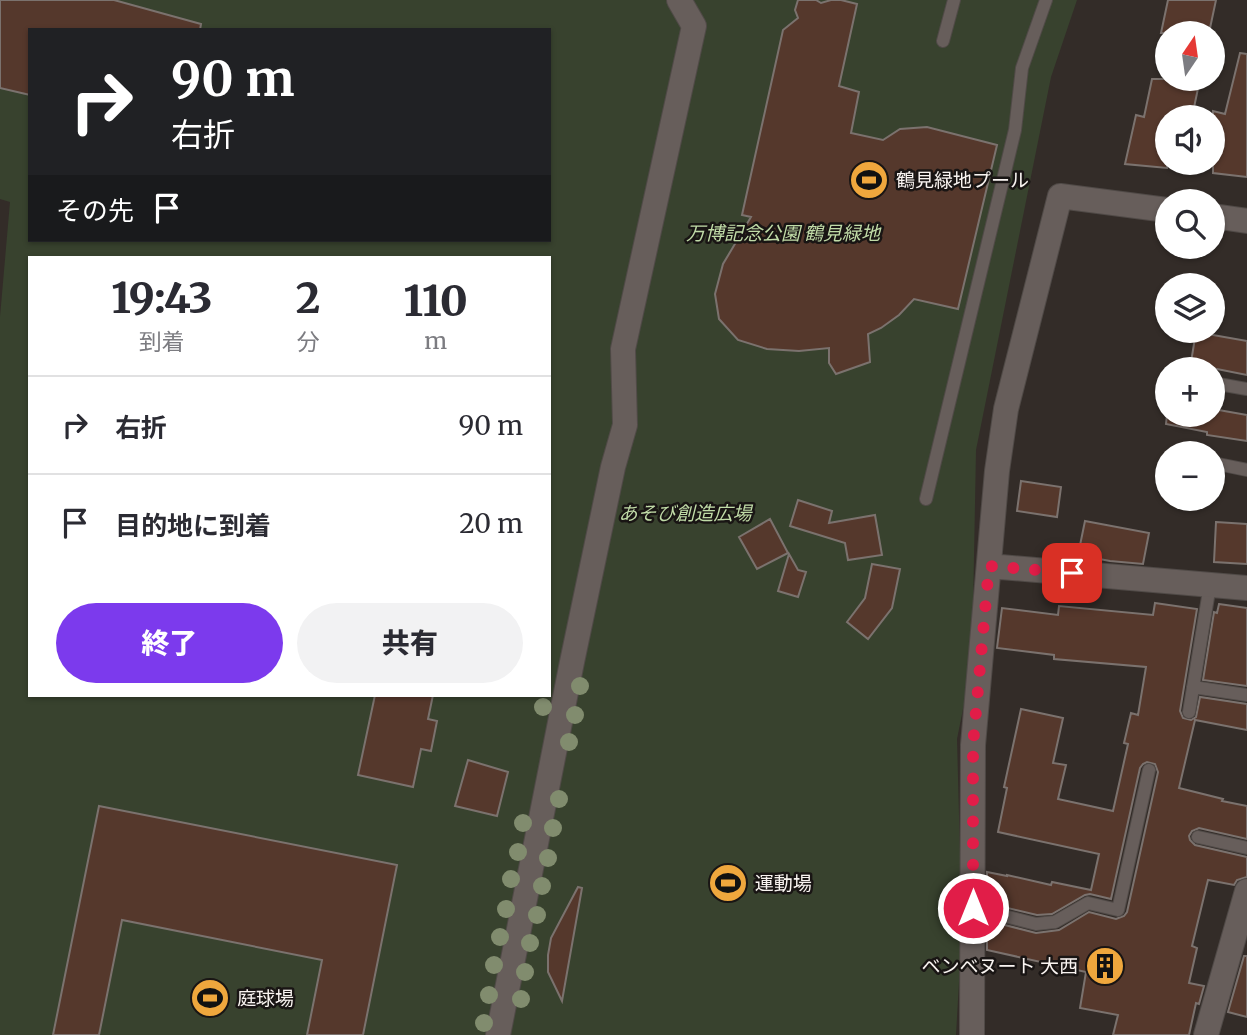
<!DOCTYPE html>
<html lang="ja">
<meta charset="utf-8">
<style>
body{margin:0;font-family:Merriweather,"Noto Sans JP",serif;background:#f2f2f3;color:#2b2b33;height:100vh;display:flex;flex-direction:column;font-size:26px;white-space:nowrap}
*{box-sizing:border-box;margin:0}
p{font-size:23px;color:#7c7c81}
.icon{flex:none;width:38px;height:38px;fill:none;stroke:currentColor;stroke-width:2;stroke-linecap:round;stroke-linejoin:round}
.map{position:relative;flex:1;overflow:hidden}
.drawer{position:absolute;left:28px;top:256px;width:523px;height:441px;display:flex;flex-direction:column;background:#fff;border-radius:0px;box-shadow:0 2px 5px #0004}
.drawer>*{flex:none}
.guide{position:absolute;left:28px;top:28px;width:523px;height:214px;border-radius:0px;box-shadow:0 2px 5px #0004;background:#202124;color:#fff;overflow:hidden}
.needle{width:46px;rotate:13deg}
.tools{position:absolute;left:1155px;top:21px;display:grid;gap:14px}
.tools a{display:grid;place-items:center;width:70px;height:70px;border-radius:50%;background:#fff;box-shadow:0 2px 5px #0004;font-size:35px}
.pin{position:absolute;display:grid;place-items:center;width:60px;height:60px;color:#fff;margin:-30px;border-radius:14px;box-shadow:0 4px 10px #0006}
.me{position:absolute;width:77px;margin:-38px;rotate:0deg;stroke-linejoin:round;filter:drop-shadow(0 0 5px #0008)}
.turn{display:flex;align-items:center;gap:24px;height:147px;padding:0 28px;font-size:32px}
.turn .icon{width:91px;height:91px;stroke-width:2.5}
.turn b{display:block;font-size:49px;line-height:60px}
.then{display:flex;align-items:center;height:66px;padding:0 28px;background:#0003;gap:14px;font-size:26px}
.eta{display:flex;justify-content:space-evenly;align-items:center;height:119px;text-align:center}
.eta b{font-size:42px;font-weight:800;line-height:49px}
.action{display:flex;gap:14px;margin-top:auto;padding:14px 28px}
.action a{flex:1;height:80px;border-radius:42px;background:#7c3aed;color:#fff;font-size:28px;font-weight:800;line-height:80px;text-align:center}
.action a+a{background:#f2f2f3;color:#2b2b33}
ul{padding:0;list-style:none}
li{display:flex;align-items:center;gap:21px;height:98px;padding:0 28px;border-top:2px solid #e1e1e2}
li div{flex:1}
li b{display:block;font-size:26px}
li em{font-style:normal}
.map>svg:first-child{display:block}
.green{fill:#38422e;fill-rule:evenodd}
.building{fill:#55382c;stroke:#7b726e;stroke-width:2}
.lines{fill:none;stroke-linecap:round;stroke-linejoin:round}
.lane-casing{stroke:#504a47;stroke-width:14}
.street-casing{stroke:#504a47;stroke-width:26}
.lane{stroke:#675e5b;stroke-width:12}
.street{stroke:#675e5b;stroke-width:24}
.tree{fill:#818c6e}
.route{stroke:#e11d48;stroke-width:12;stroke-dasharray:0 21.6}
.labels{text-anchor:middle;stroke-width:5;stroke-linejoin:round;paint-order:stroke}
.poi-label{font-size:19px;fill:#f9f4f1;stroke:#191514;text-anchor:start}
.park-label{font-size:19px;font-style:italic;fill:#c0dba7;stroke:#191514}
</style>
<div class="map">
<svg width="1247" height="1035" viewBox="0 0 1247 1035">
<rect width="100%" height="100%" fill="#332c28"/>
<path class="green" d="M 0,0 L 1077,0 L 1051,77 L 976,450 L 972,664 L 957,739 L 962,929 L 956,1035 L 0,1035 L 0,317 L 10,202 L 0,199 ZM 30,30 L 550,30 L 550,240 L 30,240 ZM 30,257 L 550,257 L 550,695 L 30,695 Z"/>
<path class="building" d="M 0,0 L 114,0 L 201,24 L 200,30 L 30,30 L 30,95 L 0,88 Z
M 798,0 L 816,0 L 821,3 L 831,0 L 841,0 L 857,4 L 839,86 L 859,92 L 851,133 L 883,140 L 900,129 L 927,127 L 997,145 L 958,309 L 914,299 L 899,315 L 881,328 L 868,334 L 870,362 L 836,374 L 829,363 L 829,348 L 799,351 L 767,349 L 738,340 L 719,319 L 715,294 L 723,264 L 751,217 L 742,215 L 783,30 L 798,18 L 795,10 Z
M 1168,0 L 1216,0 L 1209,33 L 1161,33 Z
M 1240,53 L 1247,54 L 1247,177 L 1213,173 L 1213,111 L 1225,114 Z
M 1152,79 L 1200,79 L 1192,117 L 1167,117 L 1167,168 L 1125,164 L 1136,115 L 1144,117 Z
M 1196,332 L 1247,341 L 1247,375 L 1217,369 L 1190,368 Z
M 1213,409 L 1247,415 L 1247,441 L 1207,435 L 1207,432 L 1166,424 L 1167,415 L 1213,415 Z
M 1021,481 L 1061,487 L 1057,517 L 1017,511 Z
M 798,500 L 832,511 L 829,523 L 875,515 L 882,555 L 848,560 L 845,543 L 790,526 Z
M 770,519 L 788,553 L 757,569 L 739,537 Z
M 1085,521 L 1149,533 L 1143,564 L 1110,561 L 1078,555 Z
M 1216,522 L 1247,524 L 1247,564 L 1214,562 Z
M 789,554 L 798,570 L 806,572 L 798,597 L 778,591 Z
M 872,564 L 900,569 L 892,608 L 868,639 L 847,622 L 865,598 Z
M 1155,603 L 1197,609 L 1180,711 L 1183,718 L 1191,720 L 1196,717 L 1200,697 L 1247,704 L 1247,730 L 1195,720 L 1179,788 L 1223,799 L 1222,801 L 1247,806 L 1247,839 L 1199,828 L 1192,831 L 1189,836 L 1190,840 L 1195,845 L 1247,857 L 1247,877 L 1237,880 L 1234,885 L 1208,880 L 1192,946 L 1197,948 L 1189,983 L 1204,986 L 1199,1004 L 1196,1003 L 1189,1035 L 1113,1035 L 1118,1015 L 1080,1008 L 1086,972 L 987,950 L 987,930 L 989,921 L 1036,933 L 1059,930 L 1089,912 L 1116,919 L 1124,916 L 1127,912 L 1158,772 L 1155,764 L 1147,762 L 1143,764 L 1140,768 L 1111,899 L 1090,894 L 1085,895 L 1052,914 L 1037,915 L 987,903 L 987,872 L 1007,876 L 1007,875 L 1051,885 L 1052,882 L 1091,890 L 1099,854 L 998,832 L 1007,788 L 1004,787 L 1021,709 L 1063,718 L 1053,763 L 1066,765 L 1058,799 L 1113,811 L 1128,744 L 1124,743 L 1131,713 L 1138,715 L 1146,667 L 1054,659 L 1054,655 L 997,648 L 1002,608 L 1058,615 L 1059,606 L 1153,615 Z
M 1219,604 L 1247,608 L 1247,686 L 1203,680 L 1214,612 L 1217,613 Z
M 375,695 L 433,695 L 428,719 L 437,721 L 431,751 L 421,749 L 413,787 L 358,775 Z
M 468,760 L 508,772 L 497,816 L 455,806 Z
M 99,806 L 397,865 L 363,1035 L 307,1035 L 322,960 L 122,920 L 99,1035 L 53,1035 Z
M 578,887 L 582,888 L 562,1001 L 548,972 L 548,955 L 551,938 Z
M 1244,956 L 1247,956 L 1247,1017 L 1228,1012 Z"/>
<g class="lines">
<defs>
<path id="lane" d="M 943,41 L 954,0
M 1213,383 L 1247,389
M 1213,463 L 1247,470
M 926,499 L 1015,130 L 1022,68 L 1046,0
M 1193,687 L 1247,695
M 1189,712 L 1210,585
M 1198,837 L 1247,848
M 973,908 L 1036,924 L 1055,922 L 1088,903 L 1118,910 L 1149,770"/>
<path id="street" d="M 1213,216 L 1247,221
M 989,566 L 1247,588
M 498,1035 L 572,662 L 613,467 L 625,425 L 623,349 L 694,26 L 679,0
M 972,1035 L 973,745 L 997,471 L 1006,409 L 1060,196 L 1167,210
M 1206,1035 L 1247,891"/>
</defs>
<use href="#lane" class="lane-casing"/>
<use href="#street" class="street-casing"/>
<use href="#lane" class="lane"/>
<use href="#street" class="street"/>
</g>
<g class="tree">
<circle cx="580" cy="686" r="9"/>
<circle cx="543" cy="707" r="9"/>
<circle cx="575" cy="715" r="9"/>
<circle cx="569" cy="742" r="9"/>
<circle cx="559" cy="799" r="9"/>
<circle cx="523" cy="823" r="9"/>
<circle cx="553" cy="828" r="9"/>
<circle cx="518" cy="852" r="9"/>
<circle cx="548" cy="858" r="9"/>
<circle cx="511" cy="879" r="9"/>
<circle cx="542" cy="886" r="9"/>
<circle cx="506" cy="909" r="9"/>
<circle cx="537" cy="915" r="9"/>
<circle cx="500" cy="937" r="9"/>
<circle cx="530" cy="943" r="9"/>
<circle cx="494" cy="965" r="9"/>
<circle cx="525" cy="972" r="9"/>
<circle cx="489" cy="995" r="9"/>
<circle cx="521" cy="999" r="9"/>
<circle cx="484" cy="1023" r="9"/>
</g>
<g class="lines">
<path class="route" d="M 973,908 L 973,745 L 989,566 L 1072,573"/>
</g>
<defs>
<symbol id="stadium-disc" viewBox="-11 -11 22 22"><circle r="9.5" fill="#efa73d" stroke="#191514"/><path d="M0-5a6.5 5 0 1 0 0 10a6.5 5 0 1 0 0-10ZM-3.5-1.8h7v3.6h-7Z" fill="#111"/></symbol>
<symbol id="building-disc" viewBox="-11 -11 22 22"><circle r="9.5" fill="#efa73d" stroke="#191514"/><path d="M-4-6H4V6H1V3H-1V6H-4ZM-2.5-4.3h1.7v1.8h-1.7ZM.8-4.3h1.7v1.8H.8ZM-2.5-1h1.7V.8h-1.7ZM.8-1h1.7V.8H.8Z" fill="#111"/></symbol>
</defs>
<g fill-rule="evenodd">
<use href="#stadium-disc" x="847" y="158" width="44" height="44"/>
<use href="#stadium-disc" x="706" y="861" width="44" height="44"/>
<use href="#building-disc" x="1083" y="944" width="44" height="44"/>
<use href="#stadium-disc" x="188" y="976" width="44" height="44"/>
</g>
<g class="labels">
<g class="poi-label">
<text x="896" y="187">鶴見緑地プール</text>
<text x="755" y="890">運動場</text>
<text x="1078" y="973" text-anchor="end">ベンベヌート 大西</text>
<text x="237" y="1005">庭球場</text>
</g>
<g class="park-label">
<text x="783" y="240">万博記念公園 鶴見緑地</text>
<text x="685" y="520">あそび創造広場</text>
</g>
</g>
</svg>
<div class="tools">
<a><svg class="needle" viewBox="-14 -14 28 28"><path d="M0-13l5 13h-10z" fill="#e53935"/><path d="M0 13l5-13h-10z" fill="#7c7c81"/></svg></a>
<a><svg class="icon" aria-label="sound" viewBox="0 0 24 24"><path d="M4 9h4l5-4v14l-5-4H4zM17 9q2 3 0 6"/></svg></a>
<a><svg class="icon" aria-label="search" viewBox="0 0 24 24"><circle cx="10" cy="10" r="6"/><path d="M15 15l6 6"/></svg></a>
<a><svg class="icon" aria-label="layers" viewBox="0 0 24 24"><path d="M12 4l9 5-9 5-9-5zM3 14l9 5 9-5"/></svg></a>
<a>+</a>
<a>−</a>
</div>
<div class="pin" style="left:1072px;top:573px;background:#d93025"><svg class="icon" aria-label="arrive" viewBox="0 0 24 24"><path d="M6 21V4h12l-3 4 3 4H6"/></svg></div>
<svg class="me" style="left:973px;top:908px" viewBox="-20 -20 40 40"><circle r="17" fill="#e11d48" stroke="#fff" stroke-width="3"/><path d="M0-11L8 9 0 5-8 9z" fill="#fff"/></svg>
<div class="guide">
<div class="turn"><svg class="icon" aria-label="right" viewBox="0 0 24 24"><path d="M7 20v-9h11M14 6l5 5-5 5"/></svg><div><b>90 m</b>右折</div></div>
<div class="then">その先<svg class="icon" aria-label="arrive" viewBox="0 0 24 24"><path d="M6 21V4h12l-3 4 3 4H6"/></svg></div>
</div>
<section class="drawer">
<div class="eta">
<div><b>19:43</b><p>到着</p></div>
<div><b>2</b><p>分</p></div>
<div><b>110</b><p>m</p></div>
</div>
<ul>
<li><svg class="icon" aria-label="right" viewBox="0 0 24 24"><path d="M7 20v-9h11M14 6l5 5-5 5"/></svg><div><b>右折</b></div><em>90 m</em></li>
<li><svg class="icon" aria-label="arrive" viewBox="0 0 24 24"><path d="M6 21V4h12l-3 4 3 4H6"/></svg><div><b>目的地に到着</b></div><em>20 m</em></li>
</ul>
<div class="action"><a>終了</a><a>共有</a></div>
</section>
</div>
